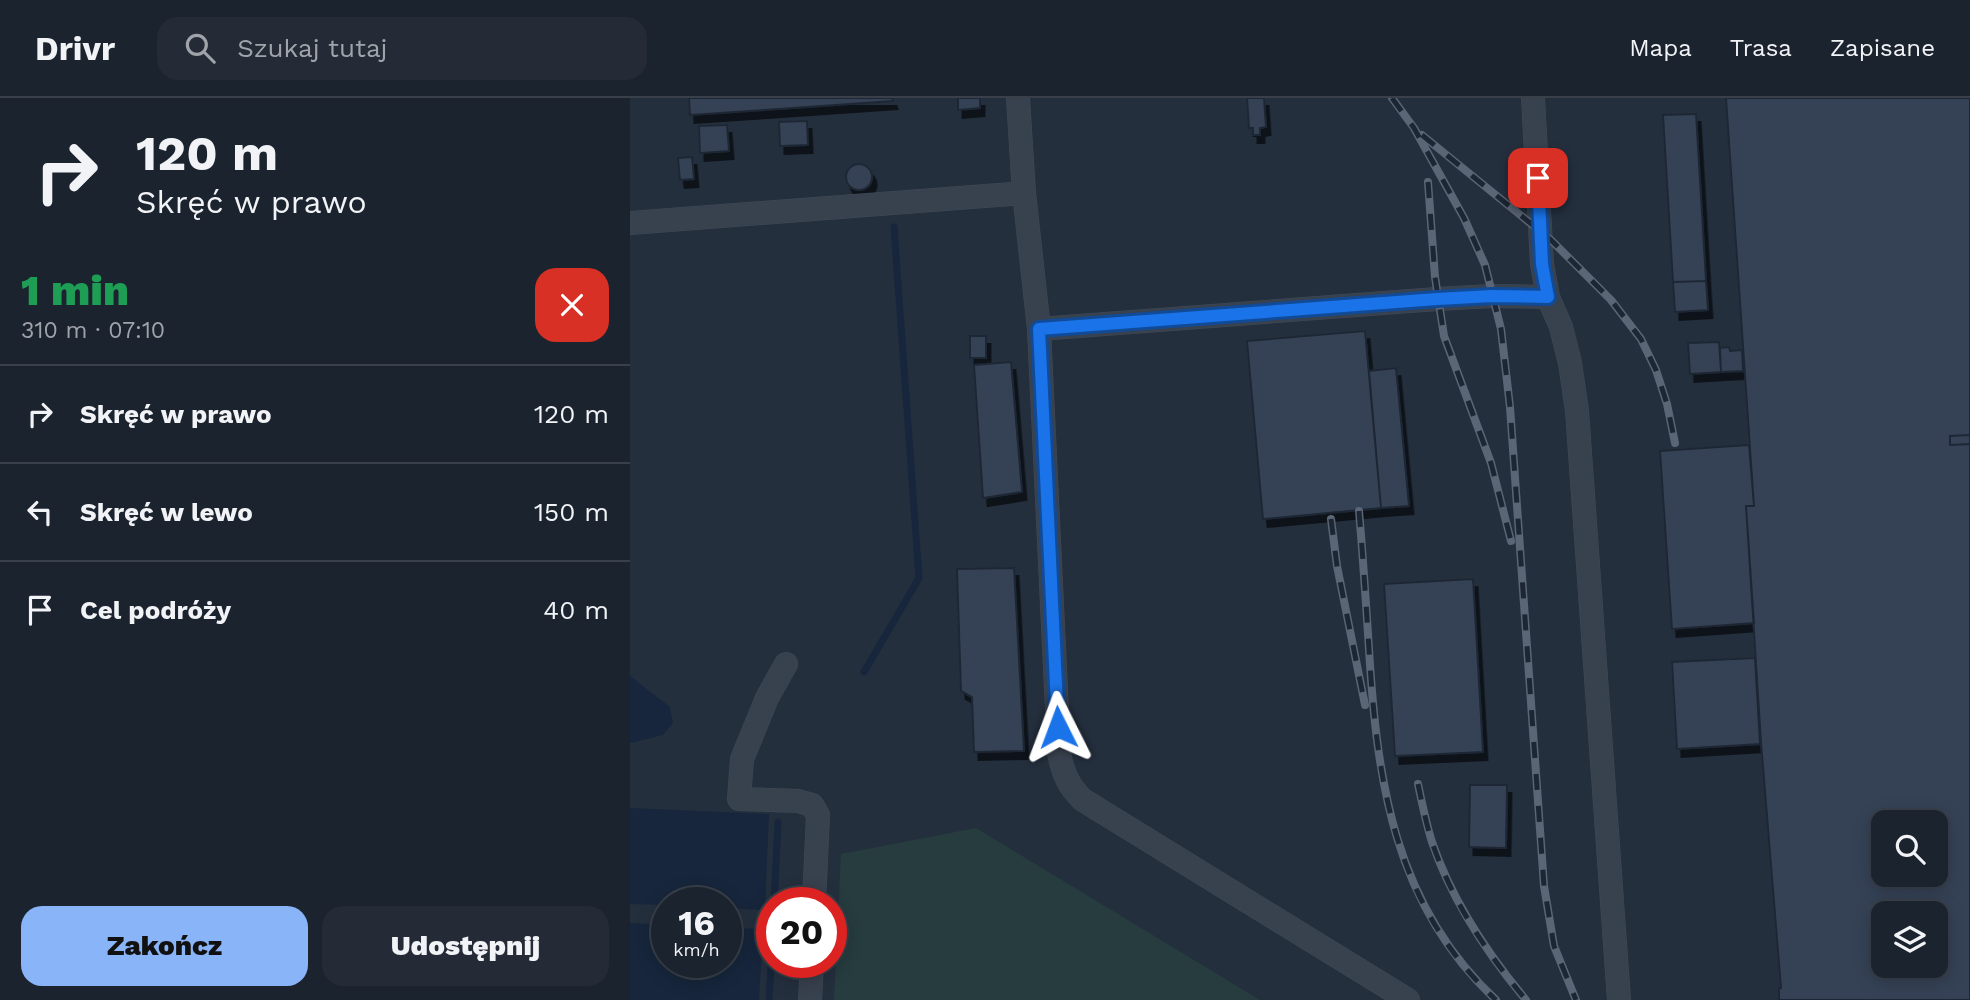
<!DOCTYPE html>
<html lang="pl">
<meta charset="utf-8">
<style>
body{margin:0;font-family:"Work Sans",sans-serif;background:#242b36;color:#f1f3f6;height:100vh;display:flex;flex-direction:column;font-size:26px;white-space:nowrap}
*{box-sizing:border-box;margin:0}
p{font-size:23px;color:#a0a4aa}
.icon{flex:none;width:38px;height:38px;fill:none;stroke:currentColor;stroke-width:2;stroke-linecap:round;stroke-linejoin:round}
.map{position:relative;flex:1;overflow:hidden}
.details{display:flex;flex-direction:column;background:#1b232e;width:630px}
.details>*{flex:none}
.banner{background:#1b232e;color:#f1f3f6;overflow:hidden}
.fabs{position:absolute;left:1241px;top:712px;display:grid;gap:14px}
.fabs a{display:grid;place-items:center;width:77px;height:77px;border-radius:14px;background:#1b232e;box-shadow:0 4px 18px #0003,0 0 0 2px #39404a;font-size:35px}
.speed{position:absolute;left:21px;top:789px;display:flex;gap:14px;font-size:35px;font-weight:700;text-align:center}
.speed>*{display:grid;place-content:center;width:91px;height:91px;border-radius:50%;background:#1b232e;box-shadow:0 4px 18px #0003,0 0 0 2px #39404a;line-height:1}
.speed small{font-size:18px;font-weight:400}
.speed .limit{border:10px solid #d22;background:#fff;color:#111}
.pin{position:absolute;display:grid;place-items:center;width:60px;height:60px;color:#fff;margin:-30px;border-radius:14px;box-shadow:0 4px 10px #0006}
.me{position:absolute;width:77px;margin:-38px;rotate:357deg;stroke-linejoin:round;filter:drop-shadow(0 0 5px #0008)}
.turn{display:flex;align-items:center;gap:24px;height:147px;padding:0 21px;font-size:32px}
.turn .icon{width:91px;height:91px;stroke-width:2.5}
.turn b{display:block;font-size:49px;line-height:60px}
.round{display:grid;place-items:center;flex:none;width:74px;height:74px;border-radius:21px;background:#242b36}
.summary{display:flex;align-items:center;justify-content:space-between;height:119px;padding:0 21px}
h1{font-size:42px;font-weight:800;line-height:52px;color:#1e9e55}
.cta{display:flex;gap:14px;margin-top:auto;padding:14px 21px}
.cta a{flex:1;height:80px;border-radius:21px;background:#8ab4f8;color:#111;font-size:28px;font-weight:800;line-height:80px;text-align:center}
.cta a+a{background:#242b36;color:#f1f3f6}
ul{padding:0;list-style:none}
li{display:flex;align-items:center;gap:21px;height:98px;padding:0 21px;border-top:2px solid #39404a}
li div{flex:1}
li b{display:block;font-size:26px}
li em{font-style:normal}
header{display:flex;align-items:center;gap:42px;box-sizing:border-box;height:98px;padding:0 35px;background:#1b232e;border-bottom:2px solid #39404a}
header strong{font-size:33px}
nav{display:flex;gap:38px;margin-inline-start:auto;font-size:24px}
.search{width:490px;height:63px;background:#242b36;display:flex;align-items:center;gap:18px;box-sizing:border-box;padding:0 24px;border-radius:21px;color:#a0a4aa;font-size:26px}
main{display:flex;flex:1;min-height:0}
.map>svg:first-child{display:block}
.green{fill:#263c3f}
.water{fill:#17263c}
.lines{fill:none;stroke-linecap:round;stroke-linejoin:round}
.stream{stroke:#17263c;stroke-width:7}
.building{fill:#364354;stroke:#1f2835;stroke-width:2;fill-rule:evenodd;filter:url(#shadow)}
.minor-casing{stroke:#414a57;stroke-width:24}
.minor{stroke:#38414e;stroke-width:23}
.rail-casing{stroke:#5a6575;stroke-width:8}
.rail{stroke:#1d2633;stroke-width:5;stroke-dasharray:16;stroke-linecap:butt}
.route-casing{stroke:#114b97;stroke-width:18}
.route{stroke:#1a73e8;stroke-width:12}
</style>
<header>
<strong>Drivr</strong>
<div class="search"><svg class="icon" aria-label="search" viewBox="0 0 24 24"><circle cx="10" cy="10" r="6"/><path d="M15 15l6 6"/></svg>Szukaj tutaj</div>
<nav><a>Mapa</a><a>Trasa</a><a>Zapisane</a></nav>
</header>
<main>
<section class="details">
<div class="banner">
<div class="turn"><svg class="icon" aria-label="right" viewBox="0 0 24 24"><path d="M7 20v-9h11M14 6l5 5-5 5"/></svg><div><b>120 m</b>Skręć w prawo</div></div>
</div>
<div class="summary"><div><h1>1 min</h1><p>310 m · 07:10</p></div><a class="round" style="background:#d93025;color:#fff"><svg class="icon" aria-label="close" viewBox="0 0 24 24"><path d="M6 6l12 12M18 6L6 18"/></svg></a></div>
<ul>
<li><svg class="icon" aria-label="right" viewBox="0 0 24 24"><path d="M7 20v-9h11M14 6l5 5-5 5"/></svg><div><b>Skręć w prawo</b></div><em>120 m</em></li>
<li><svg class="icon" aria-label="left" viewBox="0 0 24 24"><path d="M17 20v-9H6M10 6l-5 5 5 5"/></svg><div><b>Skręć w lewo</b></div><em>150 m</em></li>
<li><svg class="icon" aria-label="arrive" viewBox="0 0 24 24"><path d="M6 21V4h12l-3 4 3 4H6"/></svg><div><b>Cel podróży</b></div><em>40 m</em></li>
</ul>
<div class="cta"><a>Zakończ</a><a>Udostępnij</a></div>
</section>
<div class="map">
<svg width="1340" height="902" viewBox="0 0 1340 902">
<defs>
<filter id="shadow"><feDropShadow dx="4.5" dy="8" stdDeviation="0" flood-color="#0009"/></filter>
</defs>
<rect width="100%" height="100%" fill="#242f3e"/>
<path class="green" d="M 346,730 L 630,902 L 204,902 L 211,756 Z"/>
<path class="water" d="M 0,578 L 40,609 L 43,625 L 33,637 L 0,645 Z
M 0,710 L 139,716 L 135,812 L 96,810 L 96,805 L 37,805 L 37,807 L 0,806 Z
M 0,825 L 37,827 L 37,864 L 96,864 L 96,830 L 133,831 L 129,902 L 0,902 Z"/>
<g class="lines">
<path class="stream" d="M 234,574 L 289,480 L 264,129
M 144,805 L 148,724
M 139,902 L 142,853"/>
</g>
<path class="building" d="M 59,0 L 262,0 L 263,3 L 60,17 Z
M 328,0 L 350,0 L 350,10 L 328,12 Z
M 617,0 L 634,0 L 636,29 L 630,30 L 630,37 L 623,37 L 623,30 L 619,30 Z
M 1096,0 L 1340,0 L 1340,337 L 1320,338 L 1320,347 L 1340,346 L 1340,902 L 1149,902 L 1149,890 L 1151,890 L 1131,644 L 1116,408 L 1124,408 ZM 1253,724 L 1306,724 L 1306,777 L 1253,777 ZM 1253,816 L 1306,816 L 1306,868 L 1253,868 Z
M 1066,16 L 1076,183 L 1043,184 L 1033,17 Z
M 177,23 L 178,47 L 150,48 L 149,24 Z
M 97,27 L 99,53 L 70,55 L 69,28 Z
M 62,59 L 64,81 L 50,82 L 48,60 Z
M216 79a13 13 0 1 1 26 0a13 13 0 1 1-26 0Z
M 1076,183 L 1078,212 L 1045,214 L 1043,184 Z
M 735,233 L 751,410 L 633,421 L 617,243 Z
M 340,238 L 356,238 L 356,260 L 340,260 Z
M 1089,244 L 1091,274 L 1060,276 L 1058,245 Z
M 1099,249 L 1100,253 L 1112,252 L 1113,273 L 1091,274 L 1090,250 Z
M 381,264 L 392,394 L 353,400 L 344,267 Z
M 766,270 L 779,408 L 751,410 L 739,273 Z
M 1340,337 L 1340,346 L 1320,347 L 1320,338 Z
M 1119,347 L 1124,408 L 1116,408 L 1124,525 L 1042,531 L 1030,353 Z
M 384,470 L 394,653 L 344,654 L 342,599 L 331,593 L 327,471 Z
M 843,481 L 853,654 L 765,658 L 754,486 Z
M 1125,560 L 1130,646 L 1047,651 L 1042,564 Z
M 840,687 L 877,687 L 876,750 L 839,749 Z"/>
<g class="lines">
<defs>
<path id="minor" d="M 388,0 L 394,95 L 409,231 L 429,655 C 433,675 438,688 453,702 L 778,902
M 903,0 L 912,166 L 918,199 L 931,229 L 940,265 L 947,313 L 989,902
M 0,125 L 394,95
M 409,231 L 807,201 L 862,198 L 918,199
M 156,566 L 137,600 L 112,661 L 109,701 L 168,703 L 182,707 L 188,717 L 184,805
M 180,902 L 182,864"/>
</defs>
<use href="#minor" class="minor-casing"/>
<use href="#minor" class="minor"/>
<defs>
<path id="rail" d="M 762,0 L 784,30 L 834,120 L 855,167 L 871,231 L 880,309 L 914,788 L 924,848 L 946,902
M 792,37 L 921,142 L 981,202 L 1011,241 L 1026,272 L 1037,306 L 1045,345
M 798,84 L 805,179 L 814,238 L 861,365 L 881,443
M 729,413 C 733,459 736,505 739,551 C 747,683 764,807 866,902
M 701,421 L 707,468 L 735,607
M 788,686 C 792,705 796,725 802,744 C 822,803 856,854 896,902"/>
</defs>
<use href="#rail" class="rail-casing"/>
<use href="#rail" class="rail"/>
</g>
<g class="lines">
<defs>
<path id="route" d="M 428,629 L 409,231 L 807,201 L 862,198 L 918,199 L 912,166 L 908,80"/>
</defs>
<use href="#route" class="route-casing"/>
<use href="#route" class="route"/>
</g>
</svg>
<div class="fabs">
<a><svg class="icon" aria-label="search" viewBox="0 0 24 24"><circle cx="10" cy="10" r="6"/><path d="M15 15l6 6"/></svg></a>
<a><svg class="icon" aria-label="layers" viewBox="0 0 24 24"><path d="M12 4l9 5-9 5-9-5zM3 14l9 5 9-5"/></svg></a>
</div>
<div class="speed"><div>16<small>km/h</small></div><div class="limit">20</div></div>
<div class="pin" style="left:908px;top:80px;background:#d93025"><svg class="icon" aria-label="arrive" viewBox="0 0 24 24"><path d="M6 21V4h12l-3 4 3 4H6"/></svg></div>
<svg class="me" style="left:428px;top:629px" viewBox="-20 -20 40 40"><path d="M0-17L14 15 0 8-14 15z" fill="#1a73e8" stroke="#fff" stroke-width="4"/></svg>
</div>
</main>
